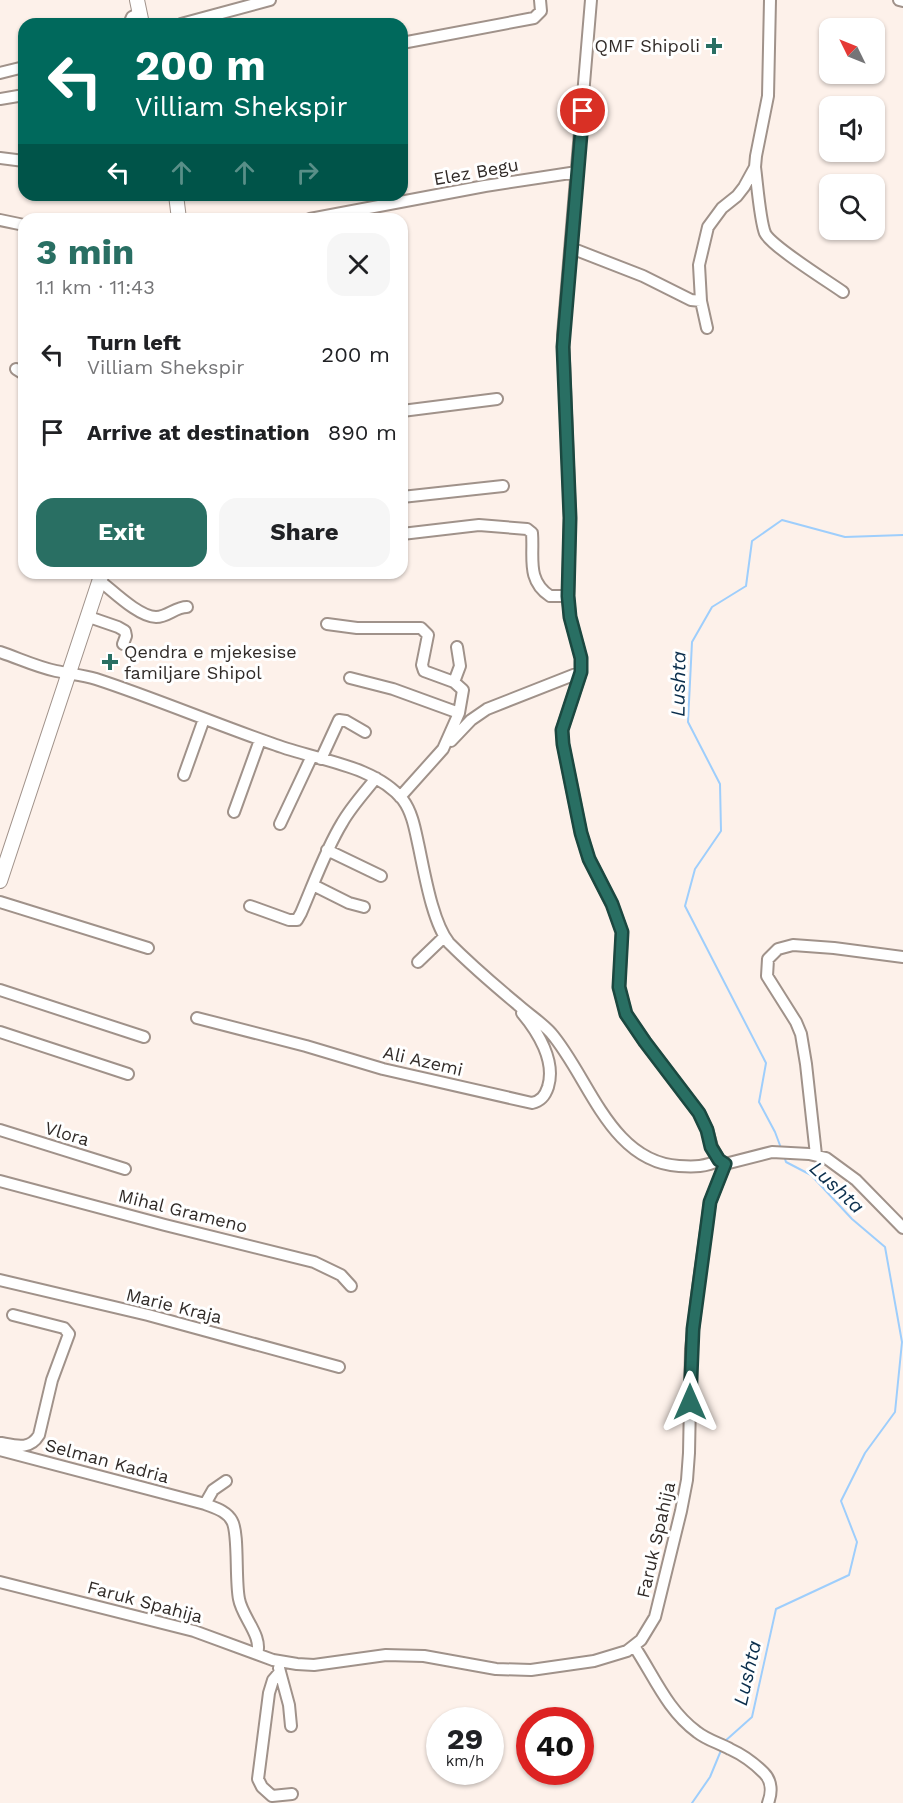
<!DOCTYPE html>
<meta charset="utf-8">
<style>
body{margin:0;font-family:"Work Sans",sans-serif;background:#f6f6f6;color:#202124;height:100vh;display:flex;flex-direction:column;font-size:22px;white-space:nowrap}
*{box-sizing:border-box;margin:0}
p{font-size:20px;color:#757577}
.icon{flex:none;width:33px;height:33px;fill:none;stroke:currentColor;stroke-width:2;stroke-linecap:round;stroke-linejoin:round}
.map{position:relative;flex:1;overflow:hidden}
.panel{position:absolute;left:18px;top:213px;width:390px;height:366px;display:flex;flex-direction:column;background:#fff;border-radius:18px;box-shadow:0 2px 4px #0004}
.panel>*{flex:none}
.top-card{position:absolute;left:18px;top:18px;width:390px;height:183px;border-radius:18px;box-shadow:0 2px 4px #0004;background:#00695c;color:#fff;overflow:hidden}
.needle{width:39px;rotate:313deg}
.tools{position:absolute;left:819px;top:18px;display:grid;gap:12px}
.tools a{display:grid;place-items:center;width:66px;height:66px;border-radius:12px;background:#fff;box-shadow:0 2px 4px #0004;font-size:30px}
.speed{position:absolute;left:426px;top:1707px;display:flex;gap:12px;font-size:30px;font-weight:700;text-align:center}
.speed>*{display:grid;place-content:center;width:78px;height:78px;border-radius:50%;background:#fff;box-shadow:0 2px 4px #0004;line-height:1}
.speed small{font-size:15px;font-weight:400}
.speed .limit{border:9px solid #d22;background:#fff;color:#111}
.pin{position:absolute;display:grid;place-items:center;width:51px;height:51px;color:#fff;margin:-26px;border:3px solid #fff;border-radius:50%;box-shadow:0 2px 6px #0007}
.me{position:absolute;width:66px;margin:-33px;rotate:0deg;stroke-linejoin:round;filter:drop-shadow(0 0 4px #0008)}
.turn{display:flex;align-items:center;gap:21px;height:126px;padding:0 18px;font-size:27px}
.turn .icon{width:78px;height:78px;stroke-width:2.5}
.turn b{display:block;font-size:42px;line-height:51px}
.lanes{display:flex;align-items:center;height:57px;padding:0 18px;background:#0003;justify-content:center;gap:30px;direction:ltr}
.lanes .off{opacity:.35}
.round{display:grid;place-items:center;flex:none;width:63px;height:63px;border-radius:18px;background:#f6f6f6}
.head{display:flex;align-items:center;justify-content:space-between;height:102px;padding:0 18px}
h1{font-size:36px;font-weight:700;line-height:45px;color:#296f63}
.cta{display:flex;gap:12px;margin-top:auto;padding:12px 18px}
.cta a{flex:1;height:69px;border-radius:18px;background:#296f63;color:#fff;font-size:24px;font-weight:700;line-height:69px;text-align:center}
.cta a+a{background:#f6f6f6;color:#202124}
ul{padding:0;list-style:none}
li{display:flex;align-items:center;gap:18px;height:78px;padding:0 18px}
li div{flex:1}
li b{display:block;font-size:22px}
li em{font-style:normal}
.map>svg:first-child{display:block}
.lines{fill:none;stroke-linecap:round;stroke-linejoin:round}
.stream{stroke:#9ecefc;stroke-width:2}
.minor-casing{stroke:#a0928a;stroke-width:14}
.major-casing{stroke:#a0928a;stroke-width:16}
.minor{stroke:#fff;stroke-width:10}
.major{stroke:#fff;stroke-width:14}
.route-casing{stroke:#1b4840;stroke-width:15}
.route{stroke:#296f63;stroke-width:10}
.poi-dot{fill:#296f63;stroke:#fff;stroke-width:2}
.labels{text-anchor:middle;stroke-width:6;stroke-linejoin:round;paint-order:stroke}
.poi-label{font-size:18px;fill:#312b28;stroke:#fff;text-anchor:end}
.street-label{font-size:18px;fill:#312b28;stroke:#fff}
.water-label{font-size:20px;font-style:italic;fill:#0a2e4c;stroke:#fff}
</style>
<div class="map">
<svg width="903" height="1803" viewBox="0 0 903 1803">
<rect width="100%" height="100%" fill="#fdf1ea"/>
<g class="lines">
<path class="stream" d="M 781,1148 L 775,1132 L 759,1102 L 766,1063 L 685,906 L 695,869 L 721,831 L 720,784 L 688,722 L 692,642 L 712,607 L 746,586 L 752,541 L 782,520 L 845,537 L 903,535
M 724,1742 L 752,1717 L 776,1609 L 849,1575 L 857,1542 L 841,1501 L 865,1453 L 895,1412 L 902,1342 L 885,1247 L 852,1219 L 811,1175 L 786,1162 L 784,1156
M 692,1803 L 710,1777 L 722,1748"/>
<defs>
<path id="minor" d="M 591,0 L 563,335 L 570,518 L 568,596 L 570,617 L 581,658 L 581,672 L 562,730 L 563,744 L 581,833 L 589,859 L 612,904 L 622,932 L 619,987 L 626,1014 L 645,1042 L 699,1113 L 707,1129 L 712,1147 L 719,1160 L 725,1164
M 899,0 L 903,1
M 129,24 L 132,17 L 140,13
M 181,24 L 270,0
M 402,43 L 534,18 L 541,11 L 540,0
M 0,73 L 24,67
M 0,99 L 24,95
M 0,158 L 24,161
M 755,167 C 757,182 760,221 765,233 C 771,246 829,282 843,292
M 310,219 L 485,186 L 577,172
M 0,220 L 24,225
M 571,248 L 643,276 L 691,300 L 701,301 L 699,265 L 708,227 L 722,208 L 737,196 L 744,187 L 755,167 L 756,156 L 768,96 L 770,0
M 701,301 L 707,328
M 16,369 L 24,374
M 402,411 L 497,399
M 402,497 L 503,486
M 402,534 L 479,525 L 527,529 L 532,533 C 534,557 526,580 550,596 L 568,596
M 100,581 C 113,591 139,617 156,617 C 168,617 175,607 187,607
M 89,617 L 118,627 L 125,631 L 126,636 L 123,644
M 327,624 L 357,628 L 421,628 L 428,635 L 422,665 L 424,671 L 454,682 L 463,690 L 459,713 L 443,749 L 400,797
M 0,652 C 18,658 37,667 56,671 C 70,674 83,675 96,679 C 157,699 215,724 276,745 C 316,760 375,765 403,800 C 412,812 415,829 418,843 C 424,870 432,922 449,943 C 470,964 493,984 517,1004 C 528,1014 541,1022 551,1033 C 589,1077 610,1162 679,1166 C 694,1167 706,1167 719,1160
M 350,678 L 393,689 L 459,713
M 454,682 L 460,666 L 457,647
M 451,741 L 471,720 L 487,709 L 581,672
M 321,759 L 339,720 L 346,721 L 365,732
M 184,775 L 204,719
M 234,812 L 260,740
M 280,824 L 312,756
M 327,850 L 381,876
M 313,885 L 349,903 L 364,907
M 0,902 L 148,948
M 250,906 L 289,920 L 297,920 L 301,913 C 314,883 325,851 342,823 C 351,807 364,793 376,778
M 418,962 L 444,937
M 0,990 L 144,1037
M 197,1018 L 306,1046 L 383,1069 L 532,1103 C 541,1101 545,1096 548,1087 C 556,1061 538,1032 522,1013
M 0,1032 L 128,1074
M 0,1130 L 125,1169
M 816,1155 L 806,1064 L 801,1034 L 796,1022 L 767,976 L 768,959 L 778,949 L 793,945 L 834,948 L 903,957
M 725,1164 L 772,1152 L 809,1154 L 826,1158 L 856,1180 L 903,1228
M 0,1181 L 165,1225 L 314,1262 L 341,1275 L 351,1286
M 0,1280 L 148,1315 L 339,1367
M 1,1443 C 17,1446 30,1450 39,1435 L 52,1380 L 69,1334 L 64,1328 L 13,1315
M 0,1450 L 205,1504 C 215,1508 227,1511 232,1521 C 239,1533 235,1580 239,1599 C 242,1617 263,1636 257,1654
M 205,1504 L 213,1490 L 226,1481
M 0,1582 L 194,1631 L 273,1660 L 297,1664 L 314,1665 L 386,1655 L 424,1656 L 496,1669 L 531,1670 L 594,1661 L 627,1651 L 641,1640 L 655,1617 L 681,1511 L 687,1480 L 689,1453 L 691,1349 L 697,1296 L 710,1202 L 725,1164
M 634,1646 C 654,1676 667,1710 697,1732 C 707,1740 719,1743 730,1749 C 741,1754 755,1764 764,1773 C 772,1781 772,1793 768,1803
M 279,1668 L 289,1705 L 291,1726
M 279,1673 L 273,1680 L 269,1693 L 258,1779 L 262,1787 L 272,1796 L 292,1794"/>
<path id="major" d="M 137,0 L 142,24
M 176,195 L 179,219
M 0,881 L 102,573"/>
</defs>
<use href="#minor" class="minor-casing"/>
<use href="#major" class="major-casing"/>
<use href="#minor" class="minor"/>
<use href="#major" class="major"/>
</g>
<g class="lines">
<defs>
<path id="route" d="M 583,111 L 563,347 L 570,518 L 568,596 L 570,617 L 581,658 L 581,672 L 562,730 L 563,744 L 581,833 L 589,859 L 612,904 L 622,932 L 619,987 L 626,1014 L 645,1042 L 699,1113 L 707,1130 L 711,1147 L 719,1160 L 725,1164 L 710,1202 L 707,1225 L 693,1329 L 690,1402"/>
</defs>
<use href="#route" class="route-casing"/>
<use href="#route" class="route"/>
</g>
<g class="poi-dot">
<path d="M711 37h6v6h6v6h-6v6h-6v-6h-6v-6h6z"/>
<path d="M107 653h6v6h6v6h-6v6h-6v-6h-6v-6h6z"/>
</g>
<g class="labels">
<g class="poi-label">
<text x="700" y="52">QMF Shipoli</text>
<text x="124" y="658" text-anchor="start">Qendra e mjekesise<tspan x="124" dy="21">familjare Shipol</tspan></text>
</g>
<g class="street-label">
<text transform="translate(476 172) rotate(-10)" y="6">Elez Begu</text>
<text transform="translate(423 1061) rotate(13)" y="6">Ali Azemi</text>
<text transform="translate(67 1134) rotate(17)" y="6">Vlora</text>
<text transform="translate(183 1211) rotate(14)" y="6">Mihal Grameno</text>
<text transform="translate(174 1306) rotate(14)" y="6">Marie Kraja</text>
<text transform="translate(107 1461) rotate(15)" y="6">Selman Kadria</text>
<text transform="translate(656 1540) rotate(-77)" y="6">Faruk Spahija</text>
<text transform="translate(145 1602) rotate(15)" y="6">Faruk Spahija</text>
</g>
<g class="water-label">
<text transform="translate(678 684) rotate(-89)" y="7">Lushta</text>
<text transform="translate(837 1187) rotate(43)" y="7">Lushta</text>
<text transform="translate(747 1673) rotate(-77)" y="7">Lushta</text>
</g>
</g>
</svg>
<div class="tools">
<a><svg class="needle" viewBox="-14 -14 28 28"><path d="M0-13l5 13h-10z" fill="#e53935"/><path d="M0 13l5-13h-10z" fill="#757577"/></svg></a>
<a><svg class="icon" aria-label="sound" viewBox="0 0 24 24"><path d="M4 9h4l5-4v14l-5-4H4zM17 9q2 3 0 6"/></svg></a>
<a><svg class="icon" aria-label="search" viewBox="0 0 24 24"><circle cx="10" cy="10" r="6"/><path d="M15 15l6 6"/></svg></a>
</div>
<div class="speed"><div>29<small>km/h</small></div><div class="limit">40</div></div>
<div class="pin" style="left:583px;top:111px;background:#d93025"><svg class="icon" aria-label="arrive" viewBox="0 0 24 24"><path d="M6 21V4h12l-3 4 3 4H6"/></svg></div>
<svg class="me" style="left:690px;top:1402px" viewBox="-20 -20 40 40"><path d="M0-17L14 15 0 8-14 15z" fill="#296f63" stroke="#fff" stroke-width="4"/></svg>
<div class="top-card">
<div class="turn"><svg class="icon" aria-label="left" viewBox="0 0 24 24"><path d="M17 20v-9H6M10 6l-5 5 5 5"/></svg><div><b>200 m</b>Villiam Shekspir</div></div>
<div class="lanes"><svg class="icon" aria-label="left" viewBox="0 0 24 24"><path d="M17 20v-9H6M10 6l-5 5 5 5"/></svg><svg class="icon off" aria-label="ahead" viewBox="0 0 24 24"><path d="M12 20V5M6 11l6-6 6 6"/></svg><svg class="icon off" aria-label="ahead" viewBox="0 0 24 24"><path d="M12 20V5M6 11l6-6 6 6"/></svg><svg class="icon off" aria-label="right" viewBox="0 0 24 24"><path d="M7 20v-9h11M14 6l5 5-5 5"/></svg></div>
</div>
<section class="panel">
<div class="head"><div><h1>3 min</h1><p>1.1 km · 11:43</p></div><a class="round"><svg class="icon" aria-label="close" viewBox="0 0 24 24"><path d="M6 6l12 12M18 6L6 18"/></svg></a></div>
<ul>
<li><svg class="icon" aria-label="left" viewBox="0 0 24 24"><path d="M17 20v-9H6M10 6l-5 5 5 5"/></svg><div><b>Turn left</b><p>Villiam Shekspir</p></div><em>200 m</em></li>
<li><svg class="icon" aria-label="arrive" viewBox="0 0 24 24"><path d="M6 21V4h12l-3 4 3 4H6"/></svg><div><b>Arrive at destination</b></div><em>890 m</em></li>
</ul>
<div class="cta"><a>Exit</a><a>Share</a></div>
</section>
</div>
